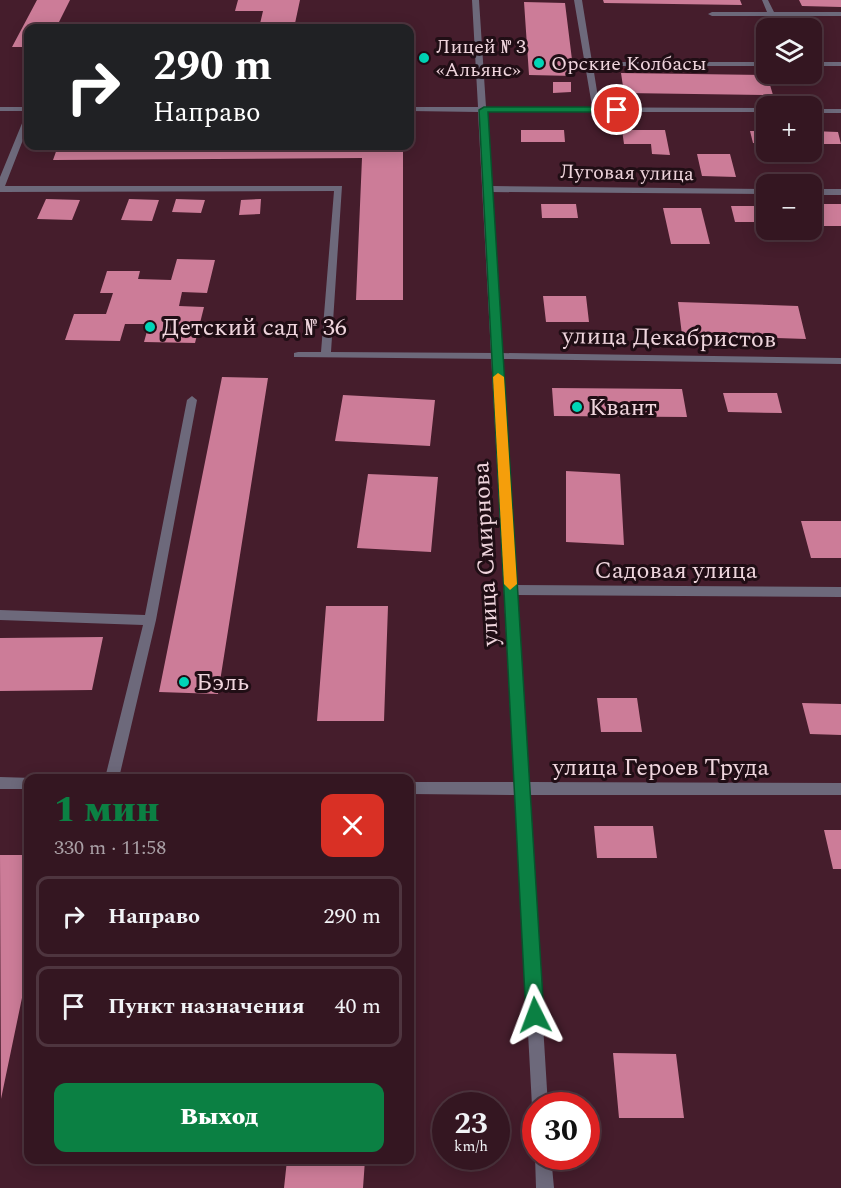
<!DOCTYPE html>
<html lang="ru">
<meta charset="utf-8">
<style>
body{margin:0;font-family:Spectral,serif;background:#3f232e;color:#f1f3f6;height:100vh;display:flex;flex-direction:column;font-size:22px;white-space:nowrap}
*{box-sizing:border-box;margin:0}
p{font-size:20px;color:#a99fa5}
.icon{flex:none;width:33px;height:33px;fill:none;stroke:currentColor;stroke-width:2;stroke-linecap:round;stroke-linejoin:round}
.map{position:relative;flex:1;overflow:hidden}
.sheet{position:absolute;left:24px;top:774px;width:390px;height:390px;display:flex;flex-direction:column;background:#341621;border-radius:12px;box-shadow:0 3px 15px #0003,0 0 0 2px #4e353f}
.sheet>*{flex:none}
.guide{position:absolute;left:24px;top:24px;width:390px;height:126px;border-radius:12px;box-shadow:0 3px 15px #0003,0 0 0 2px #4e353f;background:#202124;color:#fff;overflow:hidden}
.tools{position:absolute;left:756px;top:18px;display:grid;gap:12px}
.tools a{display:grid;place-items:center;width:66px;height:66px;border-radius:12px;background:#341621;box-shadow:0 3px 15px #0003,0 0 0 2px #4e353f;font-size:30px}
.speed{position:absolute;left:432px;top:1092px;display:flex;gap:12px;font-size:30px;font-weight:700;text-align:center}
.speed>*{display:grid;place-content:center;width:78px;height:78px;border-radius:50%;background:#341621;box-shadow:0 3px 15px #0003,0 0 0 2px #4e353f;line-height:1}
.speed small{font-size:15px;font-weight:400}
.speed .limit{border:9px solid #d22;background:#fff;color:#111}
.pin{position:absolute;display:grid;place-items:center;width:51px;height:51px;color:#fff;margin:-26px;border:3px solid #fff;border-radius:50%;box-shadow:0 2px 6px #0007}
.me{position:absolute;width:66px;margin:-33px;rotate:357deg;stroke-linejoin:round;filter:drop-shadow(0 0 4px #0008)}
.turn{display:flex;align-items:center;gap:21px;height:126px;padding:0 30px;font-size:27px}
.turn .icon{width:78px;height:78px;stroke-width:2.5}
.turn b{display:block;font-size:42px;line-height:51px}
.round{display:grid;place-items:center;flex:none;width:63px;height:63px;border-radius:12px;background:#3f232e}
.summary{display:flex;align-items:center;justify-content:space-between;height:102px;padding:0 30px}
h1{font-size:36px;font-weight:800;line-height:45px;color:#0b8043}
.button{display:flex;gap:12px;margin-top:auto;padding:12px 30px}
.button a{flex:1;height:69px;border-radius:12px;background:#0b8043;color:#fff;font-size:24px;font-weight:800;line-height:69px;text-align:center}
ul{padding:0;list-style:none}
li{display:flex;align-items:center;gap:18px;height:81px;margin:0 12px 9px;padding:0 18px;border:3px solid #4e353f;border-radius:12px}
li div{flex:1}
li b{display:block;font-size:22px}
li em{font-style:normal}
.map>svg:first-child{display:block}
.building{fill:#cc7c98}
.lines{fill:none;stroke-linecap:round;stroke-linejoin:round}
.service{fill:#6d697b;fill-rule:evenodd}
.minor{fill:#6d697b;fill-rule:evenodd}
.route{fill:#0b8043;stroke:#07532c;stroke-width:1.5}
.slow{fill:#f59e0b}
.poi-dot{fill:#00d5b7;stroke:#200e15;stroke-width:2}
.labels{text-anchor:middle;stroke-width:6;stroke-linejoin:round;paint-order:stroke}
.far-poi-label{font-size:20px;fill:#efd5dd;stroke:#200e15;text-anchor:start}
.far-street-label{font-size:20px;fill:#efd5dd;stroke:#200e15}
.poi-label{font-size:24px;fill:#efd5dd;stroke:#200e15;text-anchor:start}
.street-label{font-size:24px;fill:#efd5dd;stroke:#200e15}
</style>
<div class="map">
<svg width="841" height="1188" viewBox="0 0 841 1188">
<rect width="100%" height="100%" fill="#451d2c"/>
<path class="building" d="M 37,0 L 70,0 L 56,28 L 28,28 L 28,47 L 12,47 Z
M 238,0 L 300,0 L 294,28 L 259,28 L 263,11 L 235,11 Z
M 603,0 L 740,0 L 742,5 L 604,3 Z
M 799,0 L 841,0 L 841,7 L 802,6 Z
M 524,2 L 565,3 L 574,76 L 529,75 Z
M 621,73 L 767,75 L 773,95 L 624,93 Z
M 553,82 L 571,82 L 571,92 L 553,93 Z
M 521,130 L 564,130 L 565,142 L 521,142 Z
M 622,130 L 665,130 L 670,155 L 652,154 L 651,144 L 624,144 Z
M 750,131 L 766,131 L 766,144 L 753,143 Z
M 812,131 L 838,132 L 841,144 L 812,144 Z
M 58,146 L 403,146 L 403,300 L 356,300 L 362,158 L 53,160 Z
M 697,154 L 730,154 L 736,177 L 702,176 Z
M 46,199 L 80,200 L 72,220 L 37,219 Z
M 129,199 L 159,200 L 152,221 L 121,220 Z
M 176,199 L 205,200 L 201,213 L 172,212 Z
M 261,199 L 260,214 L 239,215 L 241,200 Z
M 541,204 L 576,204 L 578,218 L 542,218 Z
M 812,204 L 841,204 L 841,226 L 822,226 L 820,218 L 812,218 Z
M 731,206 L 766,206 L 766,222 L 735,222 Z
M 663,208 L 701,208 L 710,244 L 671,244 Z
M 177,259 L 215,260 L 207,293 L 182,292 L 179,306 L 204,307 L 195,343 L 144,342 L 149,324 L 125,324 L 120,341 L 65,340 L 74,314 L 106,314 L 113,293 L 100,293 L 107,271 L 140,271 L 138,279 L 171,280 Z
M 543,296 L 586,296 L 589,322 L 546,322 Z
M 678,302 L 798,306 L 806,339 L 682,335 Z
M 222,377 L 268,378 L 218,694 L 159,692 Z
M 552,388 L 682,389 L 687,417 L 554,416 Z
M 723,393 L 777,393 L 782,413 L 728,412 Z
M 343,395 L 435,400 L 430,446 L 335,441 Z
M 566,471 L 620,474 L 624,545 L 566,542 Z
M 368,474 L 438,477 L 431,552 L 357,548 Z
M 801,521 L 841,521 L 841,558 L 811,558 Z
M 326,606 L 388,606 L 384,721 L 317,721 Z
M 103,637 L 92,690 L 0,691 L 0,638 Z
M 597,698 L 637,698 L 642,732 L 601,732 Z
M 802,703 L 841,704 L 841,735 L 810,734 Z
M 594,826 L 653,826 L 657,858 L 597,858 Z
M 824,830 L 841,830 L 841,869 L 833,869 Z
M 0,855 L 28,855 L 28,969 L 1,1099 Z
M 613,1053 L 676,1054 L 684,1118 L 619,1118 Z
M 287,1160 L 365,1160 L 363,1188 L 284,1188 Z"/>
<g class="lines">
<path class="service" d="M 574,0 L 582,0 L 592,62 L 766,62 L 766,66 L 593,66 L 600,110 L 593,112 Z
M 762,0 L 768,0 L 774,12 L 841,12 L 841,16 L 712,16 L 708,14 L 712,12 L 767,12 Z
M 812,62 L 841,62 L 841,66 L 812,66 Z
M 25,116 L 28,116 L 28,127 L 5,186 L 342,186 L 331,352 L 497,353 L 502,356 L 497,359 L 294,357 L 294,353 L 298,352 L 321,352 L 334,191 L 0,192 L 0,177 Z
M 192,396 L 197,400 L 156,620 L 119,778 L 105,778 L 143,625 L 0,620 L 0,610 L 145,615 L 187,400 Z"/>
<path class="minor" d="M 472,0 L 479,0 L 486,107 L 766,108 L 766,112 L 486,112 L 491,186 L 766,189 L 766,194 L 491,192 L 501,353 L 841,358 L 841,364 L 502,359 L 516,585 L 841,587 L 841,597 L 516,595 L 528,782 L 841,783 L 841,795 L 529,795 L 548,1106 L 536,1106 L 536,1112 L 532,1106 L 515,795 L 410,794 L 410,782 L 514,782 L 478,112 L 410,111 L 410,107 L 478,107 Z
M 0,107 L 28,107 L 28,111 L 0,111 Z
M 812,109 L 841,109 L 841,113 L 812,113 Z
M 812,189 L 841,189 L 841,195 L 812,195 Z
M 0,777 L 33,778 L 28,778 L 28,789 L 0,789 Z
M 536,1154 L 536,1156 L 551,1156 L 554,1188 L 536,1188 L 535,1156 Z"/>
</g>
<path class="route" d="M 617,107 L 622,110 L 621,112 L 488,112 L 544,1015 L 541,1021 L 535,1024 L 529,1021 L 526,1015 L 479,110 L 484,107 Z"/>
<path class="slow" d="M 498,373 L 504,377 L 517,584 L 510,590 L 504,584 L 493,377 Z"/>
<g class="poi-dot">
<circle cx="424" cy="58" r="6"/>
<circle cx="539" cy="63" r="6"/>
<circle cx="150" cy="327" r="6"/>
<circle cx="577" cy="407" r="6"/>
<circle cx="184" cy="682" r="6"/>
</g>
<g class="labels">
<g class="far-poi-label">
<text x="436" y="53">Лицей № 3<tspan x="436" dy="23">«Альянс»</tspan></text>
<text x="551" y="70">Орские Колбасы</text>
</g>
<g class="far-street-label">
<text transform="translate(627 172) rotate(1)" y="7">Луговая улица</text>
</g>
<g class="poi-label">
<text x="162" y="335">Детский сад № 36</text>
<text x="589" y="415">Квант</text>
<text x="196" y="690">Бэль</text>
</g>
<g class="street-label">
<text transform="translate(669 337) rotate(1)" y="8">улица Декабристов</text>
<text transform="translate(485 554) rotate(-93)" y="8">улица Смирнова</text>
<text x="676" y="578">Садовая улица</text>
<text x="661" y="775">улица Героев Труда</text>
</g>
</g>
</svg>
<div class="tools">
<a><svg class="icon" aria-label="layers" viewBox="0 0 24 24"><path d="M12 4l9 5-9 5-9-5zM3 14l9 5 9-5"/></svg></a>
<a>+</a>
<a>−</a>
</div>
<div class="speed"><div>23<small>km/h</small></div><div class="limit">30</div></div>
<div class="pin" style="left:617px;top:110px;background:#d93025"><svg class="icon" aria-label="arrive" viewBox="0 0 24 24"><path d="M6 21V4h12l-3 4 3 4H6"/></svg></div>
<svg class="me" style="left:535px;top:1015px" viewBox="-20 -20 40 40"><path d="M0-17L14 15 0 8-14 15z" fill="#0b8043" stroke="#fff" stroke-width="4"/></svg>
<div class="guide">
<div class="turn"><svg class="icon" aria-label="right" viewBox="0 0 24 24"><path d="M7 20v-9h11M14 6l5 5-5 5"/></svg><div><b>290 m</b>Направо</div></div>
</div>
<section class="sheet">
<div class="summary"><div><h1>1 мин</h1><p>330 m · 11:58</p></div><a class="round" style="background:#d93025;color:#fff"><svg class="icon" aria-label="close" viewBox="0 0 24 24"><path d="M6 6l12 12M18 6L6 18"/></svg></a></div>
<ul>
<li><svg class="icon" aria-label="right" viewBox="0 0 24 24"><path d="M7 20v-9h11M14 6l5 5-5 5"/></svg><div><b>Направо</b></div><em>290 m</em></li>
<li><svg class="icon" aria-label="arrive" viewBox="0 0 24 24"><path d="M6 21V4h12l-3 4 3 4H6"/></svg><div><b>Пункт назначения</b></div><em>40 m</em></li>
</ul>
<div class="button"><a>Выход</a></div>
</section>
</div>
